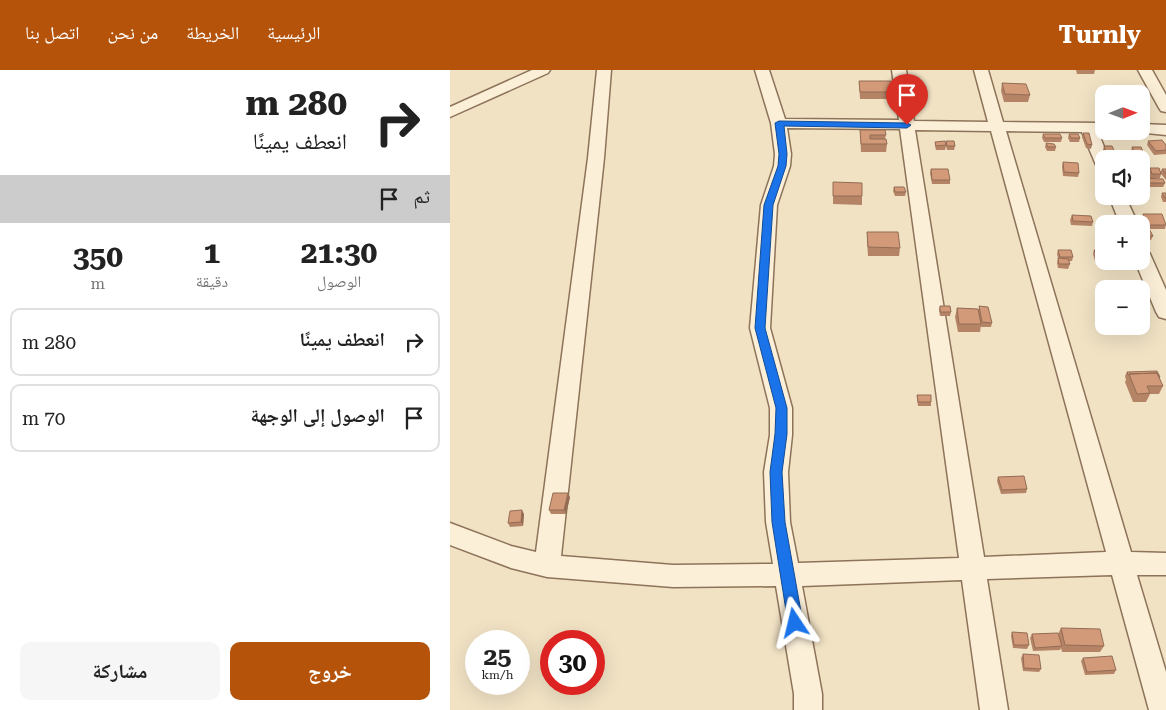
<!DOCTYPE html>
<html lang="ar">
<meta charset="utf-8">
<style>
body{margin:0;font-family:"Roboto Serif","Noto Naskh Arabic",serif;background:#f6f6f6;color:#222;direction:rtl;height:100vh;display:flex;flex-direction:column;font-size:19px;white-space:nowrap}
*{box-sizing:border-box;margin:0}
p{font-size:16px;color:#767676}
.icon{flex:none;width:28px;height:28px;fill:none;stroke:currentColor;stroke-width:2;stroke-linecap:round;stroke-linejoin:round}
.map{position:relative;flex:1;overflow:hidden;direction:ltr}
.drawer{display:flex;flex-direction:column;background:#fff;width:450px}
.drawer>*{flex:none}
.guide{background:#fff;color:#222;overflow:hidden}
.needle{width:32px;rotate:89deg}
.buttons{position:absolute;left:645px;top:15px;display:grid;gap:10px}
.buttons a{display:grid;place-items:center;width:55px;height:55px;border-radius:10px;background:#fff;box-shadow:0 5px 20px #0002;font-size:25px}
.speed{position:absolute;left:15px;top:560px;display:flex;gap:10px;font-size:25px;font-weight:700;text-align:center}
.speed>*{display:grid;place-content:center;width:65px;height:65px;border-radius:50%;background:#fff;box-shadow:0 5px 20px #0002;line-height:1}
.speed small{font-size:12px;font-weight:400}
.speed .limit{border:8px solid #d22;background:#fff;color:#111}
.pin{position:absolute;display:grid;place-items:center;width:42px;height:42px;color:#fff;margin:-51px -21px;border-radius:50% 50% 50% 0;rotate:-45deg;box-shadow:0 0 5px #0007}
.pin .icon{rotate:45deg}
.me{position:absolute;width:55px;margin:-28px;rotate:350deg;stroke-linejoin:round;filter:drop-shadow(0 0 4px #0008)}
.turn{display:flex;align-items:center;gap:18px;height:105px;padding:0 20px;font-size:22px}
.turn .icon{width:65px;height:65px;stroke-width:2.5}
.turn b{display:block;font-size:35px;line-height:42px}
.then{display:flex;align-items:center;height:48px;padding:0 20px;background:#0003;gap:10px;font-size:19px}
.eta{display:flex;justify-content:space-evenly;align-items:center;height:85px;text-align:center}
.eta b{font-size:30px;font-weight:700;line-height:35px}
.action{display:flex;gap:10px;margin-top:auto;padding:10px 20px}
.action a{flex:1;height:58px;border-radius:10px;background:#b45309;color:#fff;font-size:20px;font-weight:700;line-height:58px;text-align:center}
.action a+a{background:#f6f6f6;color:#222}
ul{padding:0;list-style:none}
li{display:flex;align-items:center;gap:15px;height:68px;margin:0 10px 8px;padding:0 10px;border:2px solid #e0e0e0;border-radius:10px}
li div{flex:1}
li b{display:block;font-size:19px}
li em{font-style:normal}
header{display:flex;align-items:center;gap:30px;box-sizing:border-box;height:70px;padding:0 25px;background:#b45309;color:#fff}
header strong{font-size:24px}
nav{display:flex;gap:28px;margin-inline-start:auto;font-size:18px}
main{display:flex;flex:1;min-height:0}
.map>svg:first-child{display:block}
.lines{fill:none;stroke-linecap:round;stroke-linejoin:round}
.minor-casing{stroke:#8d7359;stroke-width:3}
.minor{fill:#fbefd8;fill-rule:evenodd}
.wall{fill:#b58467}
.shaded-wall{fill:#936c54}
.building{fill:#d29a78;stroke:#936c54}
.route{fill:#1a73e8;stroke:#114b97}
</style>
<header>
<strong>Turnly</strong>
<nav><a>الرئيسية</a><a>الخريطة</a><a>من نحن</a><a>اتصل بنا</a></nav>
</header>
<main>
<div class="map">
<svg width="716" height="640" viewBox="0 0 716 640">
<rect width="100%" height="100%" fill="#f1e2c4"/>
<g class="lines">
<defs>
<path id="minor" d="M 82,0 L 100,0 L 98,3 L 0,47 L 0,37 Z
M 147,0 L 161,0 L 154,88 L 111,486 L 223,495 L 323,494 L 316,452 L 314,402 L 320,365 L 320,338 L 300,258 L 311,135 L 324,96 L 325,84 L 321,53 L 305,0 L 319,0 L 335,49 L 449,50 L 442,0 L 456,0 L 464,51 L 538,52 L 524,0 L 538,0 L 553,52 L 654,53 L 654,61 L 659,61 L 648,62 L 659,89 L 654,89 L 654,100 L 648,98 L 646,95 L 632,62 L 556,61 L 681,482 L 716,483 L 716,505 L 687,505 L 716,602 L 716,640 L 699,640 L 662,505 L 537,509 L 558,640 L 530,640 L 512,510 L 352,516 L 372,624 L 372,640 L 344,640 L 344,624 L 326,516 L 223,517 L 97,507 L 61,498 L 0,475 L 0,453 L 61,476 L 86,482 L 138,88 ZM 337,58 L 450,59 L 509,488 L 348,493 L 340,452 L 338,402 L 342,365 L 342,338 L 320,258 L 327,135 L 340,96 L 341,84 ZM 465,60 L 541,61 L 656,482 L 534,487 Z
M 688,0 L 702,0 L 716,25 L 716,42 L 711,41 L 709,38 Z
M 691,54 L 716,55 L 716,65 L 686,62 L 691,61 Z
M 659,126 L 675,126 L 688,154 L 670,154 Z
M 691,178 L 697,180 L 700,184 L 716,220 L 716,249 L 709,247 L 706,242 L 685,191 L 691,191 Z"/>
</defs>
<use href="#minor" class="minor-casing"/>
<use href="#minor" class="minor"/>
</g>
<path class="wall" d="M 626,0 L 645,0 L 644,4 L 627,4 Z
M 409,11 L 443,22 L 442,29 L 410,29 Z
M 552,13 L 580,25 L 578,32 L 554,32 L 551,21 Z
M 410,60 L 436,65 L 435,69 L 437,74 L 436,82 L 411,82 Z
M 633,63 L 642,75 L 641,79 L 636,78 L 632,67 Z
M 593,64 L 612,68 L 611,72 L 594,72 L 592,68 Z
M 619,64 L 630,68 L 629,72 L 620,72 L 618,68 Z
M 496,71 L 505,76 L 504,80 L 497,80 L 496,76 L 495,80 L 486,80 L 485,76 L 485,72 L 496,75 Z
M 698,71 L 716,75 L 716,84 L 704,85 L 697,75 Z
M 596,73 L 606,77 L 605,81 L 597,81 L 595,77 Z
M 654,76 L 666,84 L 664,88 L 656,88 L 653,80 Z
M 682,77 L 694,84 L 692,88 L 683,88 L 681,81 Z
M 613,92 L 629,103 L 628,107 L 613,106 L 612,96 Z
M 700,98 L 710,103 L 712,99 L 716,99 L 716,110 L 711,104 L 710,108 L 700,108 L 698,102 Z
M 481,99 L 500,110 L 500,114 L 482,114 L 480,103 Z
M 691,108 L 715,113 L 713,117 L 691,117 Z
M 383,112 L 412,126 L 412,135 L 383,134 Z
M 444,117 L 456,122 L 455,126 L 445,126 L 443,121 Z
M 712,123 L 716,123 L 716,132 L 713,132 L 711,127 Z
M 693,144 L 716,154 L 715,159 L 699,159 L 703,166 L 701,170 L 691,171 L 691,157 L 695,157 L 692,148 Z
M 622,145 L 643,152 L 642,156 L 621,155 L 620,150 Z
M 417,162 L 450,178 L 449,186 L 418,186 L 417,170 Z
M 608,180 L 623,187 L 622,191 L 619,191 L 620,194 L 618,199 L 608,198 L 607,193 L 608,188 L 607,184 Z
M 644,180 L 654,180 L 654,191 L 645,191 L 643,184 Z
M 490,236 L 501,242 L 500,246 L 490,246 L 489,240 Z
M 529,236 L 542,253 L 541,257 L 531,257 L 531,256 L 530,262 L 508,262 L 505,247 L 507,238 L 529,239 Z
M 677,302 L 710,307 L 709,308 L 713,316 L 709,324 L 700,324 L 696,332 L 683,332 L 675,312 L 676,310 L 675,306 Z
M 467,325 L 481,332 L 481,336 L 468,336 L 467,329 Z
M 548,407 L 577,419 L 576,423 L 551,424 L 547,411 Z
M 120,427 L 116,444 L 101,444 L 99,440 Z
M 74,444 L 73,456 L 60,457 L 58,453 Z
M 611,558 L 654,576 L 650,582 L 612,582 L 611,578 L 610,580 L 583,581 L 580,568 L 582,564 L 608,564 Z
M 562,562 L 579,575 L 577,579 L 563,578 L 561,566 Z
M 573,584 L 591,599 L 589,602 L 573,601 L 571,588 Z
M 633,588 L 666,600 L 664,604 L 635,605 L 631,591 Z"/>
<path class="shaded-wall" d="M 118,423 L 120,427 L 116,444 L 114,440 Z
M 72,440 L 74,444 L 73,456 L 71,452 Z"/>
<path class="building" d="M 409,11 L 441,11 L 443,22 L 410,22 Z
M 552,13 L 576,14 L 580,25 L 555,24 Z
M 410,60 L 435,60 L 436,65 L 420,65 L 420,69 L 436,69 L 437,74 L 411,74 Z
M 633,63 L 639,63 L 642,75 L 637,74 Z
M 593,64 L 610,64 L 612,68 L 595,68 Z
M 619,64 L 628,64 L 630,68 L 621,68 Z
M 712,70 L 716,75 L 716,80 L 706,81 L 698,71 Z
M 495,71 L 496,75 L 486,76 L 485,72 Z
M 496,71 L 504,71 L 505,76 L 497,76 Z
M 596,73 L 604,74 L 606,77 L 598,77 Z
M 654,76 L 662,76 L 666,84 L 657,84 Z
M 682,77 L 691,77 L 694,84 L 685,84 Z
M 613,92 L 628,93 L 629,103 L 614,102 Z
M 700,98 L 709,98 L 711,104 L 702,104 Z
M 481,99 L 498,99 L 500,110 L 482,110 Z
M 712,99 L 716,99 L 716,104 Z
M 691,108 L 713,109 L 715,113 L 691,113 Z
M 383,112 L 412,113 L 412,126 L 383,126 Z
M 444,117 L 454,117 L 456,122 L 445,122 Z
M 712,123 L 716,123 L 716,128 L 715,128 Z
M 693,144 L 712,144 L 716,155 L 698,155 Z
M 622,145 L 641,146 L 643,152 L 623,151 Z
M 691,157 L 698,157 L 703,166 L 691,166 Z
M 417,162 L 448,162 L 450,178 L 418,177 Z
M 608,180 L 621,180 L 623,187 L 610,187 Z
M 644,180 L 654,180 L 654,187 L 647,187 Z
M 608,188 L 618,189 L 620,194 L 609,194 Z
M 490,236 L 500,236 L 501,242 L 490,242 Z
M 529,236 L 538,237 L 542,253 L 532,252 Z
M 507,238 L 528,239 L 531,254 L 509,254 Z
M 707,301 L 710,307 L 709,307 L 707,303 L 679,304 L 678,305 L 677,302 Z
M 707,303 L 713,316 L 697,316 L 700,323 L 687,324 L 679,304 Z
M 467,325 L 481,325 L 481,332 L 468,332 Z
M 574,406 L 577,419 L 552,420 L 548,407 Z
M 103,423 L 118,423 L 114,440 L 99,440 Z
M 72,440 L 71,452 L 58,453 L 60,441 Z
M 611,558 L 650,559 L 654,576 L 615,575 Z
M 562,562 L 577,563 L 579,575 L 564,575 Z
M 608,563 L 612,576 L 585,578 L 582,564 Z
M 573,584 L 589,585 L 591,599 L 574,598 Z
M 662,586 L 666,600 L 637,602 L 633,588 Z"/>
<path class="route" d="M 329,51 L 457,53 L 461,55 L 457,58 L 334,56 L 337,84 L 336,96 L 323,135 L 315,258 L 337,338 L 337,364 L 332,402 L 335,452 L 353,553 L 350,558 L 345,560 L 340,558 L 338,553 L 322,452 L 320,402 L 325,364 L 326,338 L 305,258 L 314,135 L 328,96 L 329,84 L 325,53 Z"/>
</svg>
<div class="buttons">
<a><svg class="needle" viewBox="-14 -14 28 28"><path d="M0-13l5 13h-10z" fill="#e53935"/><path d="M0 13l5-13h-10z" fill="#767676"/></svg></a>
<a><svg class="icon" aria-label="sound" viewBox="0 0 24 24"><path d="M4 9h4l5-4v14l-5-4H4zM17 9q2 3 0 6"/></svg></a>
<a>+</a>
<a>−</a>
</div>
<div class="speed"><div>25<small>km/h</small></div><div class="limit">30</div></div>
<div class="pin" style="left:457px;top:55px;background:#d93025"><svg class="icon" aria-label="arrive" viewBox="0 0 24 24"><path d="M6 21V4h12l-3 4 3 4H6"/></svg></div>
<svg class="me" style="left:345px;top:553px" viewBox="-20 -20 40 40"><path d="M0-17L14 15 0 8-14 15z" fill="#1a73e8" stroke="#fff" stroke-width="4"/></svg>
</div>
<section class="drawer">
<div class="guide">
<div class="turn"><svg class="icon" aria-label="right" viewBox="0 0 24 24"><path d="M7 20v-9h11M14 6l5 5-5 5"/></svg><div><b>280 m</b>انعطف يمينًا</div></div>
<div class="then">ثم<svg class="icon" aria-label="arrive" viewBox="0 0 24 24"><path d="M6 21V4h12l-3 4 3 4H6"/></svg></div>
</div>
<div class="eta">
<div><b>21:30</b><p>الوصول</p></div>
<div><b>1</b><p>دقيقة</p></div>
<div><b>350</b><p>m</p></div>
</div>
<ul>
<li><svg class="icon" aria-label="right" viewBox="0 0 24 24"><path d="M7 20v-9h11M14 6l5 5-5 5"/></svg><div><b>انعطف يمينًا</b></div><em>280 m</em></li>
<li><svg class="icon" aria-label="arrive" viewBox="0 0 24 24"><path d="M6 21V4h12l-3 4 3 4H6"/></svg><div><b>الوصول إلى الوجهة</b></div><em>70 m</em></li>
</ul>
<div class="action"><a>خروج</a><a>مشاركة</a></div>
</section>
</main>
